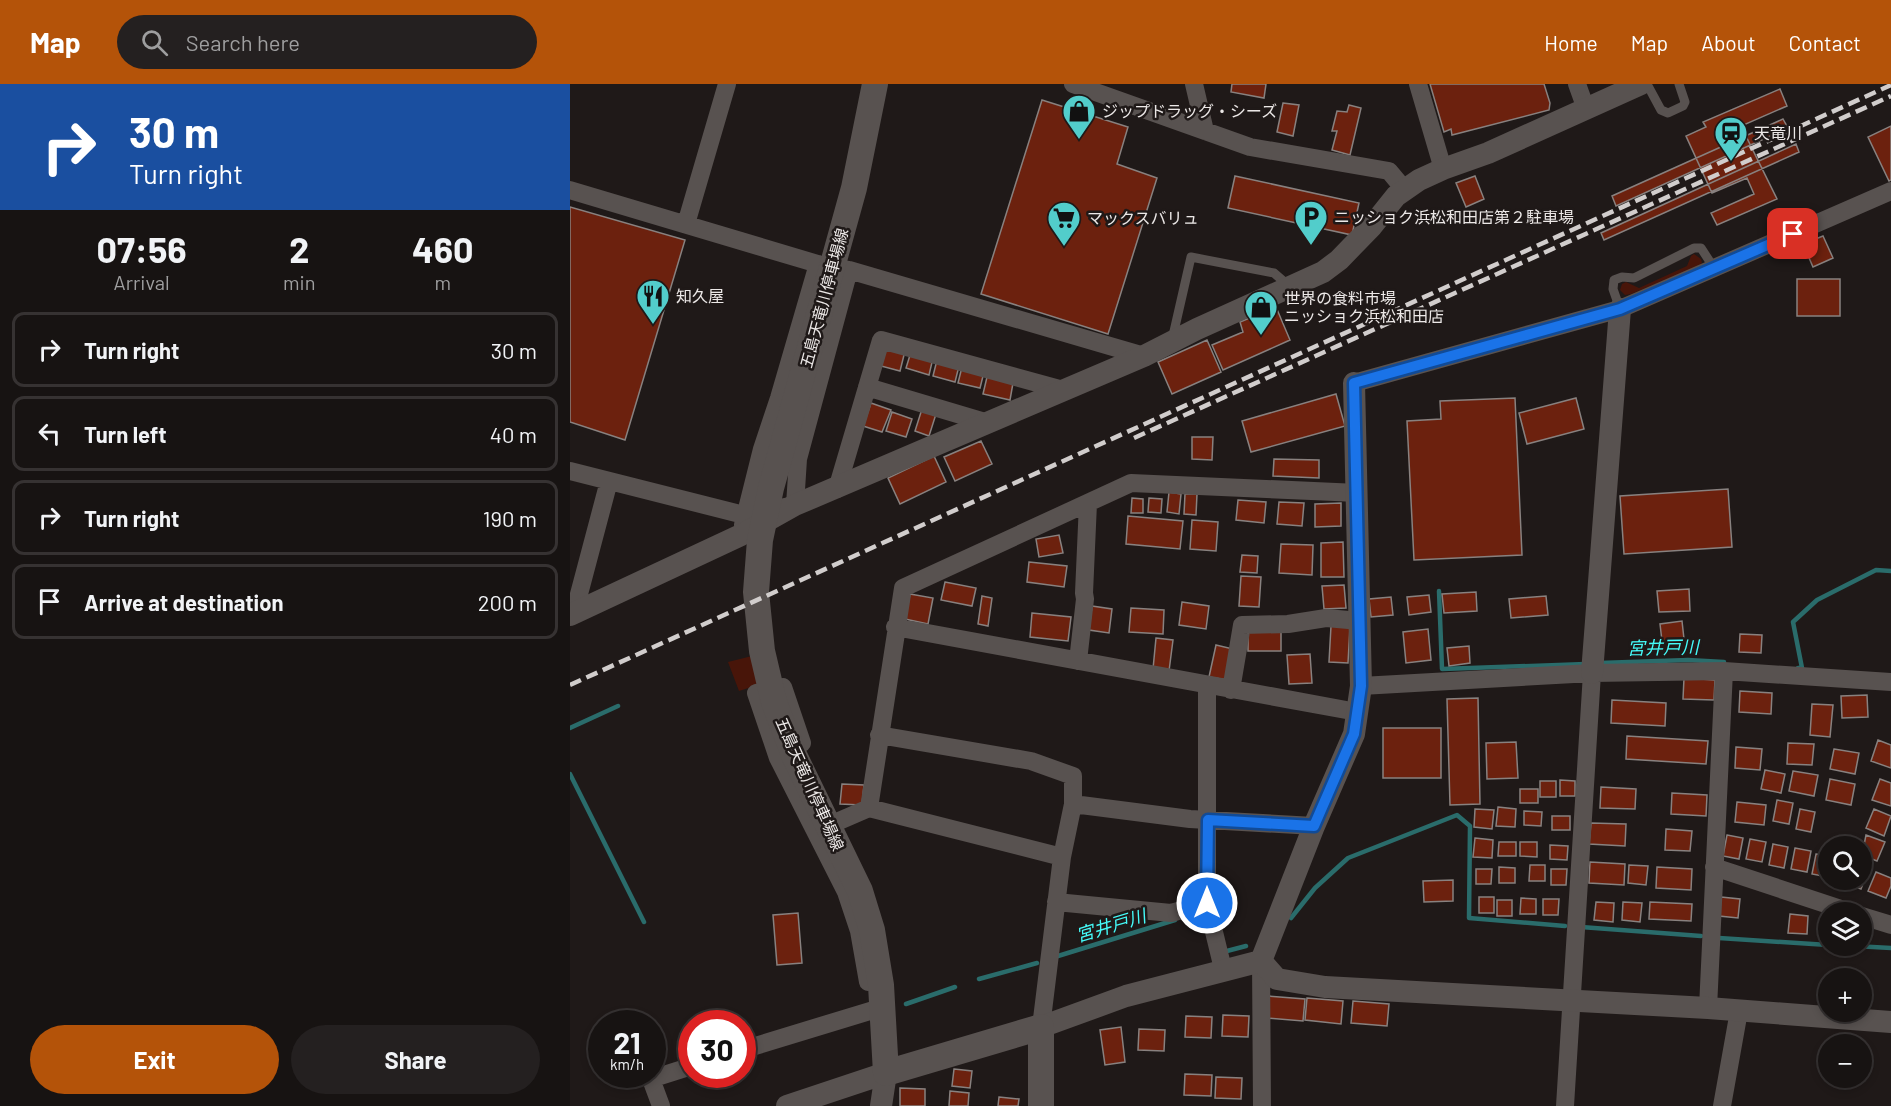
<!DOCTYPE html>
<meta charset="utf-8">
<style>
body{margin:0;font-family:Barlow,"Noto Sans JP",sans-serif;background:#242020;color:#f1f3f6;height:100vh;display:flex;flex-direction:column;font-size:22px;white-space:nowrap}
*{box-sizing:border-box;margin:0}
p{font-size:20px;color:#9e9e9f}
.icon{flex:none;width:33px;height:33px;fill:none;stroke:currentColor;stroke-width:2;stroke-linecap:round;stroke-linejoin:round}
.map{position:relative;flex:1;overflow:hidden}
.details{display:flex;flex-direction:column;background:#171312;width:570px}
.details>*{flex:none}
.banner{background:#1a4fa0;color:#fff;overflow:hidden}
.tools{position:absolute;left:1248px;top:752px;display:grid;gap:12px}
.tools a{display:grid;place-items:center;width:54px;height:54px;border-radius:50%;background:#171312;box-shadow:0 3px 9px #0003,0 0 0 2px #363232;font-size:30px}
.speed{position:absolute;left:18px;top:926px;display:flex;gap:12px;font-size:30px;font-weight:700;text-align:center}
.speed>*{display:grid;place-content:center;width:78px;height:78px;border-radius:50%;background:#171312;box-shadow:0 3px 9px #0003,0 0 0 2px #363232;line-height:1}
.speed small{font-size:15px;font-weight:400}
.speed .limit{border:9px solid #d22;background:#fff;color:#111}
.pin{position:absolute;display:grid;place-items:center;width:51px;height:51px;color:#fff;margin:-26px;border-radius:12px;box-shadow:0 3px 9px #0006}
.me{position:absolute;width:66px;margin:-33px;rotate:0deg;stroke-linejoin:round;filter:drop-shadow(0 0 4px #0008)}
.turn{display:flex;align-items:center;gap:21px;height:126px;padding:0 30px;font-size:27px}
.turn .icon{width:78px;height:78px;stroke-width:2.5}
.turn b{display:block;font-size:42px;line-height:51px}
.eta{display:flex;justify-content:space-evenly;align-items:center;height:102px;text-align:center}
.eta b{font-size:36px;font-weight:700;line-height:42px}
.button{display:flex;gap:12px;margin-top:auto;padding:12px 30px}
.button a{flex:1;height:69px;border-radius:36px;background:#b45309;color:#fff;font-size:24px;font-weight:700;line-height:69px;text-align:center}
.button a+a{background:#242020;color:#f1f3f6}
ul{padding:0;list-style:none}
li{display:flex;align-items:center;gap:18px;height:75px;margin:0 12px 9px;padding:0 18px;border:3px solid #363232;border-radius:12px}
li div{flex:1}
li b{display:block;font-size:22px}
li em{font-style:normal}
header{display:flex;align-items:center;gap:36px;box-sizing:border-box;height:84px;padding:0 30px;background:#b45309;color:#fff}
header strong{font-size:28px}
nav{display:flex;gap:33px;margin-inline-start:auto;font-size:21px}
.search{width:420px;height:54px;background:#242020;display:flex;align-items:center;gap:15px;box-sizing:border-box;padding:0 21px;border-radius:33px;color:#9e9e9f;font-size:22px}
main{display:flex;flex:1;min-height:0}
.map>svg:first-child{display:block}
.green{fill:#481509}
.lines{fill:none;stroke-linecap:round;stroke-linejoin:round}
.stream{stroke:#2a6c6b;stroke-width:4.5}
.building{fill:#6c210e;stroke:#88817f;stroke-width:1.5}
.service{stroke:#585250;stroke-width:9}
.minor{stroke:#585250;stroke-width:18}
.tertiary{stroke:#585250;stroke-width:22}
.secondary{stroke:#585250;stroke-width:26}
.rail{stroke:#d1cdcc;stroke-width:4.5;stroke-dasharray:12 6;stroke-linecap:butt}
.route-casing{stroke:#114b97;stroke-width:15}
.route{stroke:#1a73e8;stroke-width:10}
.labels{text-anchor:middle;stroke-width:5;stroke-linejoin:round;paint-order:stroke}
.poi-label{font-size:16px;fill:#ece8e7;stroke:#1f1918;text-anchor:start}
.street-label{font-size:16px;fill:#ece8e7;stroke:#1f1918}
.water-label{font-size:18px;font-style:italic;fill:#45fbf9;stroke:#1f1918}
</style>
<header>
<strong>Map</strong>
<div class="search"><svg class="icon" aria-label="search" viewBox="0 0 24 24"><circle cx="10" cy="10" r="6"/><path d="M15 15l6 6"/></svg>Search here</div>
<nav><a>Home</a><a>Map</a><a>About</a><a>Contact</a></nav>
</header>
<main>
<section class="details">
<div class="banner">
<div class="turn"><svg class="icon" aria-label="right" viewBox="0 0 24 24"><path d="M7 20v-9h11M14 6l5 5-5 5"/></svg><div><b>30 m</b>Turn right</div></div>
</div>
<div class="eta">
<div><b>07:56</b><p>Arrival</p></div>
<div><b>2</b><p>min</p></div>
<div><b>460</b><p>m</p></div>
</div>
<ul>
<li><svg class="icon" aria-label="right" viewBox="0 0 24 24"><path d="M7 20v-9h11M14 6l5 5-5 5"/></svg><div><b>Turn right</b></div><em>30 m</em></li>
<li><svg class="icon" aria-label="left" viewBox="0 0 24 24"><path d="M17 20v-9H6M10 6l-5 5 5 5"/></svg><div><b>Turn left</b></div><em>40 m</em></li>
<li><svg class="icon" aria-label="right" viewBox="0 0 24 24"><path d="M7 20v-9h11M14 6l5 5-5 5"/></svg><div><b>Turn right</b></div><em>190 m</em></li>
<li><svg class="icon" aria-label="arrive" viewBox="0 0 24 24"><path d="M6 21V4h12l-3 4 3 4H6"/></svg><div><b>Arrive at destination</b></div><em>200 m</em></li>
</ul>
<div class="button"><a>Exit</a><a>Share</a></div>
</section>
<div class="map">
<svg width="1321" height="1022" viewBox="0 0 1321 1022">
<rect width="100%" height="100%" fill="#1f1918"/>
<path class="green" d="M 1124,170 L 1131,175 L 1132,179 L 1127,183 L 1061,210 L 1055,211 L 1050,206 L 1052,200 L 1056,198 L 1069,204 L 1117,182 L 1121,172 Z
M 190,570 L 197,598 L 169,607 L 158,578 Z"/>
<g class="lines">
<path class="stream" d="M 869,507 L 872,585 L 1016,580
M 1030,579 L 1118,576 L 1154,578
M 1228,584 L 1232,584 L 1223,538 L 1247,516 L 1306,486 L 1321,487
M 0,644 L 48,622
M 0,690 L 74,838
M 721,834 L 745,804 L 778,774 L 887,731 L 900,742 L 899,834 L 995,842
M 1011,843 L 1131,852
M 1149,854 L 1258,861
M 1266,861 L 1321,864
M 653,868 L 676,862
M 488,872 L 605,836
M 409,895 L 467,879
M 336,920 L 385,903"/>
</g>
<path class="building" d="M 662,0 L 696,0 L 694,14 L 661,8 Z
M 860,0 L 974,0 L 980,19 L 979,26 L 882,51 L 881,45 L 874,48 Z
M 1210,5 L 1217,22 L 1171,42 L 1207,115 L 1147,141 L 1141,129 L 1184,110 L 1177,94 L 1142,109 L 1116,52 L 1136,43 L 1133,38 Z
M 472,16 L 558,43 L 547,80 L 587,94 L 538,250 L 411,210 Z
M 713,19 L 729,21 L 723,52 L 707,48 Z
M 779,21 L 791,24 L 780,71 L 762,66 L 767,47 L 762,47 L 767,27 L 777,28 Z
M 1213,35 L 1218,44 L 1046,122 L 1042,112 Z
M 1321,42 L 1321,96 L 1319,97 L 1298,53 Z
M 1226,60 L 1229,68 L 1034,156 L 1031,149 Z
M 665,92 L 789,119 L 782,151 L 658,124 Z
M 905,92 L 914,115 L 896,123 L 886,99 Z
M 0,123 L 115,156 L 55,356 L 0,338 Z
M 1253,152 L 1263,174 L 1243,183 L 1233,160 Z
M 1227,195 L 1270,195 L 1270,232 L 1227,232 Z
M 706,223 L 720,256 L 653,286 L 642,261 L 673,248 L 670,238 Z
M 637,256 L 651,288 L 602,310 L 588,278 Z
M 315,262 L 335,267 L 330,287 L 311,282 Z
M 341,268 L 363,274 L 359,291 L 336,284 Z
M 367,276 L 389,282 L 385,298 L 363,292 Z
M 392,283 L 414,288 L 410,304 L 388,299 Z
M 417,293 L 443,299 L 440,316 L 413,310 Z
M 766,310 L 775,342 L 681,368 L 672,337 Z
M 945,314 L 952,471 L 844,476 L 837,337 L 871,335 L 870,317 Z
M 1006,314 L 1014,345 L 957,360 L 949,329 Z
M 301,319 L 321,326 L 312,348 L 293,342 Z
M 352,325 L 366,330 L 359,352 L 345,347 Z
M 322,328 L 342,335 L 336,353 L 316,347 Z
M 622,353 L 643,353 L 642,376 L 622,375 Z
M 411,357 L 422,380 L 385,397 L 374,373 Z
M 364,372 L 376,398 L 330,420 L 318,394 Z
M 704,375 L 749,376 L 749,394 L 703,392 Z
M 1158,405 L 1162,463 L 1054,470 L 1050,412 Z
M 599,408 L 611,410 L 609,430 L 597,428 Z
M 615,410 L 627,410 L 626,431 L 614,430 Z
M 562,414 L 573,415 L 573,429 L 561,429 Z
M 579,414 L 592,415 L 591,429 L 578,428 Z
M 668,416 L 696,418 L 694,439 L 666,436 Z
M 709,418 L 734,419 L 732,442 L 707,440 Z
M 771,419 L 771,442 L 745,443 L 745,420 Z
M 558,432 L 613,437 L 610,465 L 556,460 Z
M 622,436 L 648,438 L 646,467 L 620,465 Z
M 489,451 L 493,469 L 469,473 L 466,455 Z
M 773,458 L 774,493 L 751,493 L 751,459 Z
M 711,460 L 743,461 L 742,491 L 709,489 Z
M 672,471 L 688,472 L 687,489 L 670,488 Z
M 459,478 L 497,482 L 494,503 L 457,498 Z
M 671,492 L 691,493 L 689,523 L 669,522 Z
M 375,498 L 406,504 L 402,522 L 371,516 Z
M 774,501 L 776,524 L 754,525 L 752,502 Z
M 1119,505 L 1120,527 L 1089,528 L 1087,507 Z
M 906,508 L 907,527 L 874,529 L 872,510 Z
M 340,510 L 363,514 L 358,540 L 335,535 Z
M 859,511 L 861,528 L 839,531 L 837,513 Z
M 412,512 L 422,514 L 418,542 L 408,540 Z
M 976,512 L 978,531 L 941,534 L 939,515 Z
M 821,513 L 823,531 L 801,533 L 799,515 Z
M 612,518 L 639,522 L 636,545 L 609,541 Z
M 522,522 L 542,525 L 539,549 L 519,546 Z
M 561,524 L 594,526 L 593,550 L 559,548 Z
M 462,529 L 501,533 L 498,557 L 460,553 Z
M 1112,537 L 1114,555 L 1092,557 L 1090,540 Z
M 761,542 L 780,543 L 778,579 L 759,578 Z
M 858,545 L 861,576 L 836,579 L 833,548 Z
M 678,546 L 711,546 L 711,567 L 678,567 Z
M 1170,550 L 1192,551 L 1191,569 L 1169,568 Z
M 586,554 L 603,556 L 599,587 L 583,585 Z
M 646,561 L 663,565 L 657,596 L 639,593 Z
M 899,562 L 900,579 L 879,582 L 877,564 Z
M 740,570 L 742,599 L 719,600 L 717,571 Z
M 1114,594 L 1145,596 L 1144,616 L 1113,615 Z
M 1170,607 L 1202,609 L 1201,630 L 1169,628 Z
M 1297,611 L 1298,633 L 1272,634 L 1271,612 Z
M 908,614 L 910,720 L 880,721 L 877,615 Z
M 1042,616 L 1096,619 L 1095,642 L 1041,639 Z
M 1242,620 L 1263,621 L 1260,653 L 1240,651 Z
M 813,644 L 871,644 L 871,694 L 813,694 Z
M 1057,652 L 1138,657 L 1136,680 L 1056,675 Z
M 1308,656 L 1321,661 L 1321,684 L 1301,677 Z
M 946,658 L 948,694 L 917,695 L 916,659 Z
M 1218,659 L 1244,660 L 1242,681 L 1217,680 Z
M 1166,663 L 1192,665 L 1190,686 L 1165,684 Z
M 1264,665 L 1289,669 L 1285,690 L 1260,685 Z
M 1195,686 L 1215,690 L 1211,709 L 1191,705 Z
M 1223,687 L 1248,691 L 1244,712 L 1219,707 Z
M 1260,695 L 1285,700 L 1281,721 L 1256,716 Z
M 1310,695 L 1321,699 L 1321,722 L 1302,716 Z
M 990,696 L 1005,697 L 1005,712 L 990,712 Z
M 970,697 L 986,697 L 986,713 L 970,713 Z
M 272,700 L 294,701 L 292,721 L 270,720 Z
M 1031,703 L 1066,705 L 1065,725 L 1030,724 Z
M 950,705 L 968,705 L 968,719 L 950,719 Z
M 1102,709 L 1137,711 L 1136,732 L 1101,730 Z
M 1207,716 L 1223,719 L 1219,740 L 1203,737 Z
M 1167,718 L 1196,721 L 1194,741 L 1165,738 Z
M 928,723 L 946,725 L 945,743 L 926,742 Z
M 905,725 L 924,726 L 922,745 L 904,743 Z
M 1230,725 L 1245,728 L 1241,748 L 1226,745 Z
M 1304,725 L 1321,732 L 1314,752 L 1296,744 Z
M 954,727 L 972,728 L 971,742 L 954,741 Z
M 982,732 L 1000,732 L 1000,746 L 982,746 Z
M 1021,739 L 1056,740 L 1055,762 L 1019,760 Z
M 1096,745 L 1122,747 L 1120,767 L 1095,766 Z
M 1157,751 L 1173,754 L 1169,775 L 1153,772 Z
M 1296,751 L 1315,758 L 1307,777 L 1292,771 Z
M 905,754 L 923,756 L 922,774 L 903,773 Z
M 1180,755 L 1196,758 L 1192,778 L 1176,775 Z
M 929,758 L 946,758 L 946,772 L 928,772 Z
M 950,758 L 967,758 L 967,773 L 950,772 Z
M 1203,760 L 1218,763 L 1214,784 L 1199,781 Z
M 980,761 L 998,762 L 997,776 L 980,775 Z
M 1225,764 L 1241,767 L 1237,788 L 1221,785 Z
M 1246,770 L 1258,772 L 1258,793 L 1242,790 Z
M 1020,778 L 1055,780 L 1054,801 L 1019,799 Z
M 960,781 L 975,781 L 975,797 L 959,797 Z
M 1059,781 L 1078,782 L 1076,801 L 1058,799 Z
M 929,783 L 945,784 L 945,799 L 929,799 Z
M 1087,783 L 1122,785 L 1121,806 L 1086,804 Z
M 1292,783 L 1298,786 L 1291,805 L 1273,798 L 1274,795 L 1292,795 Z
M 906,785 L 922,785 L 921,800 L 906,800 Z
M 981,785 L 997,785 L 996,801 L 981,801 Z
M 1306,788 L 1321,794 L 1321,802 L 1316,814 L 1298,807 Z
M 883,796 L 883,817 L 854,818 L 853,797 Z
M 909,813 L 924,813 L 924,829 L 909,829 Z
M 1151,813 L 1170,815 L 1168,834 L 1149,832 Z
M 951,814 L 966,815 L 966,830 L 950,830 Z
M 973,815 L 989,815 L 988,831 L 973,831 Z
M 927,816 L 942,816 L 942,832 L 927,832 Z
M 1026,818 L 1044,819 L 1043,838 L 1024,836 Z
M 1053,818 L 1072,819 L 1070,838 L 1052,836 Z
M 1080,818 L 1122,820 L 1121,837 L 1079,835 Z
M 228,829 L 232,879 L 207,881 L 203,831 Z
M 1220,830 L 1238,832 L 1237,850 L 1218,849 Z
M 698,912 L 735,915 L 733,937 L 696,934 Z
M 737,914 L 773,917 L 771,940 L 735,936 Z
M 783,917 L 819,920 L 817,942 L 781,939 Z
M 653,931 L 679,932 L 678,953 L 652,952 Z
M 616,932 L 642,933 L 641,954 L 615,953 Z
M 551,943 L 555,978 L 535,981 L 530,946 Z
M 569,945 L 595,946 L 594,967 L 568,966 Z
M 384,985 L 402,987 L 400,1004 L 382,1002 Z
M 615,990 L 642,991 L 641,1012 L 614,1011 Z
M 646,993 L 672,994 L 671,1015 L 645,1014 Z
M 330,1004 L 355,1005 L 355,1022 L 330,1022 Z
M 380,1007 L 399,1009 L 398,1022 L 379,1022 Z
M 429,1013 L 449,1015 L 448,1022 L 428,1022 Z"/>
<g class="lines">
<path class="service" d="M 1077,0 L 1091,26 L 1098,29 L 1113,22 L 1115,18 L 1109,0
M 1050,225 L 1043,205 L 1044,196 L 1052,193 L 1064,194 L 1124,164 L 1131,164 L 1144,184
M 602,256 L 621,173 L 704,189 L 719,202"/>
<path class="minor" d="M 503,0 L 680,63 L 819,87 L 834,105
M 624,0 L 635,47
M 848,0 L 873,85
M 1007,0 L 1016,25
M 0,106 L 248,180 L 279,186 L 574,272
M 116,140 L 157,0
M 784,299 L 1050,225 L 1321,107
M 297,303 L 418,339
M 0,387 L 174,431 L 225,421 L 228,375 L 279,186
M 267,405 L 311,256 L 493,306
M 173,441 L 192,365 L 209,314 L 248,180
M 4,529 L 39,397
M 325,543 L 787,628
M 508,577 L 515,515 L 514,509 L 518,419
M 637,601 L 637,819 L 653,885
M 791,602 L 1022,589 L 1154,587 L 1321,598
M 661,606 L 672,541 L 718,540 L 756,534 L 790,537
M 309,651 L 461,677 L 503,692 L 503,720
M 232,659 L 213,603 L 186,609 L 208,674 L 276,808 L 289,847 L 298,898
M 299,724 L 333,504 L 561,399 L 788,409
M 269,737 L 299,724 L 492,773
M 1144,783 L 1280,828
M 486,818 L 601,829 L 637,819
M 1292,832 L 1321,841
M 691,877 L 692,1022
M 1138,924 L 1154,587
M 471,943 L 492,773 L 503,720 L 620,735 L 744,742
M 172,966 L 313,923
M 91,1022 L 81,995 L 122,982
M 995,1022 L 1022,589
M 1152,1022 L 1169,927"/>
<path class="tertiary" d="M 0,531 L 171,451 L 225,421 L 574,272 L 627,245 L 753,188 L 769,176 L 802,142 L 826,112 L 849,96 L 873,85 L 918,69 L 1071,0
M 1022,589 L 1050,225
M 691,877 L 707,895 L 755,903 L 1138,924 L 1321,938
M 691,877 L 744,742 L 784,650 L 791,602 L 784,299
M 471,943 L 556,912 L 691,877
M 217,1022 L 316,989 L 311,1022"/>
<path class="secondary" d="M 305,0 L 284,104 L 201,404 L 190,456 L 186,508 L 192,567 L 204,618 L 224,671 L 290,807 L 302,846 L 311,901 L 316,989 L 471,943 L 471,1022"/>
<path class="rail" d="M 564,354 L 1321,12
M 0,601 L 1321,1"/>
</g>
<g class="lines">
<defs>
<path id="route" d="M 637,819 L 638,736 L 744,742 L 784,650 L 791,602 L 784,299 L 1050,225 L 1223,150"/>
</defs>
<use href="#route" class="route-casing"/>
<use href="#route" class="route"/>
</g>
<defs>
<symbol id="shop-pin" viewBox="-11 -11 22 30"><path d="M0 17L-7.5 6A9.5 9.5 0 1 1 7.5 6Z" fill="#52cdcb" stroke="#1f1918"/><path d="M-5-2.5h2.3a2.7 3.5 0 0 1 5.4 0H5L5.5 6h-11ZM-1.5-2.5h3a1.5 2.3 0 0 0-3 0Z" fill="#111"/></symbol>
<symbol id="station-pin" viewBox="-11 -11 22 30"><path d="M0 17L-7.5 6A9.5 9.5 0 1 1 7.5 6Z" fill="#52cdcb" stroke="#1f1918"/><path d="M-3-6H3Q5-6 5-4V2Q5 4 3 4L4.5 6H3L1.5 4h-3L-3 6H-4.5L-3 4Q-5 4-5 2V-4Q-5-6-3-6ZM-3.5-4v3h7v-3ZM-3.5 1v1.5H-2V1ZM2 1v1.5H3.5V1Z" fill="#111"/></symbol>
<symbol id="parking-pin" viewBox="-11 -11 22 30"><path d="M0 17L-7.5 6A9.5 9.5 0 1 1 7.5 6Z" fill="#52cdcb" stroke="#1f1918"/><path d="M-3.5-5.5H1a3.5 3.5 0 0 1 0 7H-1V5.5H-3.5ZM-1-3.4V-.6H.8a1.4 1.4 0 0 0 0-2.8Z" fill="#111"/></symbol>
<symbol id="supermarket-pin" viewBox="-11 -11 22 30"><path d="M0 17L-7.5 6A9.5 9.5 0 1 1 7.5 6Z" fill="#52cdcb" stroke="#1f1918"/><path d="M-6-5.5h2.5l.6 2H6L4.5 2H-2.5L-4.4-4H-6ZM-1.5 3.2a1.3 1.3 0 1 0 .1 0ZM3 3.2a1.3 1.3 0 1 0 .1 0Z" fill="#111"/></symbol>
<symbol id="restaurant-pin" viewBox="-11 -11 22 30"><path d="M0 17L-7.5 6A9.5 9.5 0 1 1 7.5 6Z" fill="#52cdcb" stroke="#1f1918"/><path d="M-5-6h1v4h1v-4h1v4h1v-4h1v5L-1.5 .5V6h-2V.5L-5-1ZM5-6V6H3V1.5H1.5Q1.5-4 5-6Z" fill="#111"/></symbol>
</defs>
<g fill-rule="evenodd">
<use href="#shop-pin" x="490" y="8" width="38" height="52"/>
<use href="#station-pin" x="1142" y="30" width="38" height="52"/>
<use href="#parking-pin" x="722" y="114" width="38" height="52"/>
<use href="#supermarket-pin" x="475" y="115" width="38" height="52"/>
<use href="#restaurant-pin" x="64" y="193" width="38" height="52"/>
<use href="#shop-pin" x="672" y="204" width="38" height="52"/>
</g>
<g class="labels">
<g class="poi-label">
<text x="532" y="33">ジップドラッグ・シーズ</text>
<text x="1184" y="55">天竜川</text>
<text x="764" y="139">ニッショク浜松和田店第２駐車場</text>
<text x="517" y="140">マックスバリュ</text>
<text x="106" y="218">知久屋</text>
<text x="714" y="220">世界の食料市場<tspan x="714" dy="18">ニッショク浜松和田店</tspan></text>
</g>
<g class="street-label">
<text transform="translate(254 214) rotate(-75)" y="6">五島天竜川停車場線</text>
<text transform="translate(240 700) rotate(66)" y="6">五島天竜川停車場線</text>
</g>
<g class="water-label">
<text transform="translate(1093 564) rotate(-1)" y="6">宮井戸川</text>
<text transform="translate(541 842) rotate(-17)" y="6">宮井戸川</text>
</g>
</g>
</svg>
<div class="tools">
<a><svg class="icon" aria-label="search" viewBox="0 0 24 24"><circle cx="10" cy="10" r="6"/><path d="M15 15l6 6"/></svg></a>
<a><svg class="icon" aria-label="layers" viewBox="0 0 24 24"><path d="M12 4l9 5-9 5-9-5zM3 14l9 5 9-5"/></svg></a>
<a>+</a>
<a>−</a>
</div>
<div class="speed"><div>21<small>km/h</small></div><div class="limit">30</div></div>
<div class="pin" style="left:1223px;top:150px;background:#d93025"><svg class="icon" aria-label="arrive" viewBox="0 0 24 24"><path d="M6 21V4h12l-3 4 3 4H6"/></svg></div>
<svg class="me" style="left:637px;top:819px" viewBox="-20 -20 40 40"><circle r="17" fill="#1a73e8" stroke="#fff" stroke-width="3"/><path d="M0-11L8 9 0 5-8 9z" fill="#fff"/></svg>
</div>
</main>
